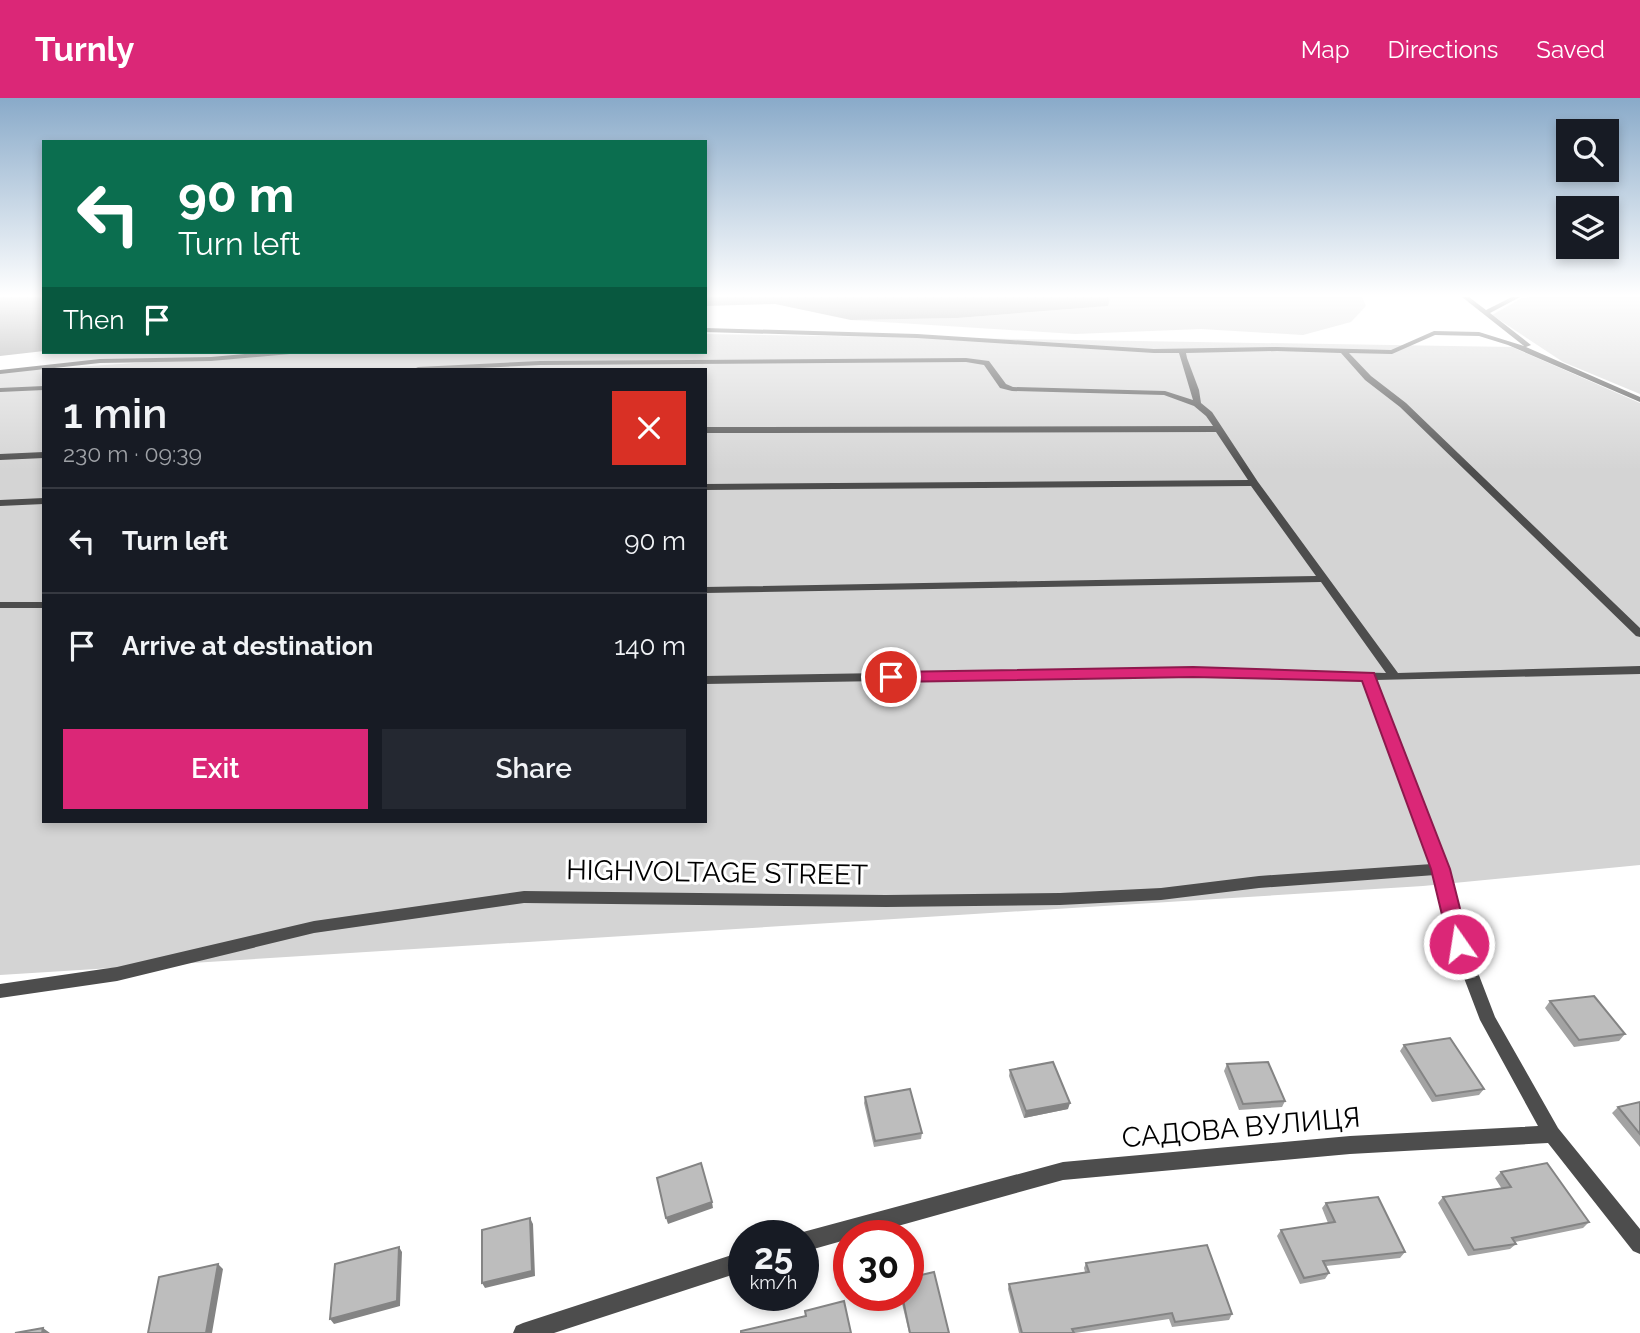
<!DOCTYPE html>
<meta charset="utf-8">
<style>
body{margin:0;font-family:Raleway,sans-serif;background:#242831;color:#f1f3f6;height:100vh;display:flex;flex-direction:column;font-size:26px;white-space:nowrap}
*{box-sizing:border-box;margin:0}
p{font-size:23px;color:#9ea1a6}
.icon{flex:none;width:38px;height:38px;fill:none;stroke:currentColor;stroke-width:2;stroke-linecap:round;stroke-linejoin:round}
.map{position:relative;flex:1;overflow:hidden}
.side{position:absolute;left:42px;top:270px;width:665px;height:455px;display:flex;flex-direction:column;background:#171b24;border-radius:0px;box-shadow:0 4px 10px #0003}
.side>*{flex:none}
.guide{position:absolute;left:42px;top:42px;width:665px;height:214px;border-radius:0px;box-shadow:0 4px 10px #0003;background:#0b6e4f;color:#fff;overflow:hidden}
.fabs{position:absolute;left:1556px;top:21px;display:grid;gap:14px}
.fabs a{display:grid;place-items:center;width:63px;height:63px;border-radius:0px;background:#171b24;box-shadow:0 4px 10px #0003;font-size:35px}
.speed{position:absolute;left:728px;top:1122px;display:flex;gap:14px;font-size:35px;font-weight:700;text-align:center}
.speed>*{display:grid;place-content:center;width:91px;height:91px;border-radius:50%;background:#171b24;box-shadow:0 4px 10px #0003;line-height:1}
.speed small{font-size:18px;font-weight:400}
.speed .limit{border:10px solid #d22;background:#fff;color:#111}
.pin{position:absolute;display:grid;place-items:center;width:60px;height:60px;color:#fff;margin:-30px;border:4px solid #fff;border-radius:50%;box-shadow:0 2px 7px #0007}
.me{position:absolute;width:77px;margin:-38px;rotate:347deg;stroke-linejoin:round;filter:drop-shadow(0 0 5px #0008)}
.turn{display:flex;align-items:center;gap:24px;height:147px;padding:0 21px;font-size:32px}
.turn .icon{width:91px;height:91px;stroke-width:2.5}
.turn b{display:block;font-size:49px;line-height:60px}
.then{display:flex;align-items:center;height:66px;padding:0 21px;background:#0003;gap:14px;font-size:26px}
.round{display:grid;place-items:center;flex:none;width:74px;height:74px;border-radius:0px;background:#242831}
.overview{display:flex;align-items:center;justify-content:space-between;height:119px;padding:0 21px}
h1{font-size:42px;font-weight:600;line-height:52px}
.cta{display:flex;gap:14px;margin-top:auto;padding:14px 21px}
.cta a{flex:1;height:80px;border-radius:0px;background:#db2777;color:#fff;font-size:28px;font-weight:600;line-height:80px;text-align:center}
.cta a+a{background:#242831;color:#f1f3f6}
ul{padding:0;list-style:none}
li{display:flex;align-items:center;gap:21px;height:105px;padding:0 21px;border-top:2px solid #363941}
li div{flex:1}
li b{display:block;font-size:26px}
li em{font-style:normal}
header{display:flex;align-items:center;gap:42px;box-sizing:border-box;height:98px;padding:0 35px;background:#db2777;color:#fff}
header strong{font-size:33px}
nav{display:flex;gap:38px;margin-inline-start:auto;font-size:24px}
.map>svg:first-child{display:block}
.green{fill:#d4d4d4;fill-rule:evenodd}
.water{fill:#9b9b9b}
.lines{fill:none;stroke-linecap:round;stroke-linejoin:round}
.minor{fill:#4d4d4d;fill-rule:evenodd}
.wall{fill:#a3a3a3}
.shaded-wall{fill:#848484}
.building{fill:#bdbdbd;stroke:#848484;stroke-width:2}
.route{fill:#db2777;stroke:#8e194d;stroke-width:2}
.labels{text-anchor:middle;stroke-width:6;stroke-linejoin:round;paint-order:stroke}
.near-street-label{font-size:28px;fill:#000;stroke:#fff}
</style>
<header>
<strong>Turnly</strong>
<nav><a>Map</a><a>Directions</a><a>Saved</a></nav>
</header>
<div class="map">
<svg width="1640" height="1235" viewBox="0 0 1640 1235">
<rect width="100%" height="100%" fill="#fff"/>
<path class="green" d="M 1110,199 L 1362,199 L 1366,208 L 1351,224 L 1303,237 L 1201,231 L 1075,236 L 851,222 L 958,220 L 1107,208 Z
M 1531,199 L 1640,199 L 1640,296 L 1563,264 L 1492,217 L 1522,200 Z
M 705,236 L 1512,249 L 1640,305 L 1640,767 L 1423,788 L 0,877 L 0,274 L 302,254 L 705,254 ZM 44,271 L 705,271 L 705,723 L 44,723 Z"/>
<path class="water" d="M 0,199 L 44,199 L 44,253 L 0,258 Z
M 705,199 L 1110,199 L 1108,208 L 958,220 L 851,222 L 775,206 L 705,208 Z"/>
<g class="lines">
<path class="minor" d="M 1462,199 L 1469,199 L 1486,212 L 1512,199 L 1520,199 L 1490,215 L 1531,247 L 1526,249 L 1640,299 L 1640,304 L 1508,247 L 1479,238 L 1435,237 L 1392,256 L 1349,255 L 1371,278 L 1406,305 L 1640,530 L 1640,539 L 1636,538 L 1400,309 L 1365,282 L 1341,255 L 1277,253 L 1186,255 L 1187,260 L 1199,292 L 1201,305 L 1212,314 L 1258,384 L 1398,575 L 1640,568 L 1640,576 L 1375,582 L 1448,771 L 1467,846 L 1495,919 L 1558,1030 L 1640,1131 L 1640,1156 L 1633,1153 L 1548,1045 L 1350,1056 L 1063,1082 L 862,1138 L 849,1138 L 849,1141 L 803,1154 L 803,1138 L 796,1138 L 803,1134 L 1063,1064 L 1350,1038 L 1538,1028 L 1480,922 L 1451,846 L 1435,777 L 1259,790 L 1161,802 L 1060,807 L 886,809 L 524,805 L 314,835 L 117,883 L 0,900 L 0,886 L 117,869 L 314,823 L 524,793 L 886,797 L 1060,795 L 1161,790 L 1259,778 L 1432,766 L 1363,583 L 1193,578 L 705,586 L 705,578 L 1193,570 L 1386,575 L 1321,484 L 705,495 L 705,489 L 1316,478 L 1251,388 L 705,392 L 705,386 L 1248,382 L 1216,334 L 705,335 L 705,329 L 1213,328 L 1206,318 L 1194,308 L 1164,297 L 1012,293 L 1000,290 L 984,267 L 966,264 L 540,267 L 459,271 L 414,271 L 418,269 L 540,263 L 966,260 L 989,263 L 1006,286 L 1013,289 L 1165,293 L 1193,302 L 1179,255 L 1154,255 L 917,240 L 705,234 L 705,230 L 917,236 L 1154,251 L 1277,249 L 1391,252 L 1434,233 L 1479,234 L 1524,248 Z
M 268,254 L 294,254 L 290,256 L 211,263 L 100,265 L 0,276 L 0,272 L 100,261 L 211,259 Z
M 44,288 L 44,292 L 0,294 L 0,290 Z
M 44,354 L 44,360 L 0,362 L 0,356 Z
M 44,400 L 44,406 L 0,408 L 0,402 Z
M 0,504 L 44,504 L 44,510 L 0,510 Z
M 744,1153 L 744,1173 L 554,1235 L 513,1235 L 516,1228 L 523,1225 Z"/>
</g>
<path class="wall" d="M 1550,903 L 1625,936 L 1619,943 L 1574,949 L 1545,910 Z
M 1404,947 L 1484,991 L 1479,997 L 1432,1004 L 1400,953 Z
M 1227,966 L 1285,1003 L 1282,1009 L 1239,1012 L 1224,973 Z
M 1010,972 L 1068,1011 L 1024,1020 L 1009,978 Z
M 865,999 L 922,1035 L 921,1041 L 874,1049 L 864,1005 Z
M 1640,1004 L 1640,1049 L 1612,1015 L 1618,1009 Z
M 1501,1074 L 1589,1124 L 1583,1130 L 1515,1144 L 1516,1146 L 1510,1151 L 1468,1158 L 1438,1105 L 1443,1099 L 1502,1091 L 1495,1080 Z
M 1326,1105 L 1405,1154 L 1400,1160 L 1326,1168 L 1329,1175 L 1325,1181 L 1300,1186 L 1277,1138 L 1281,1132 L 1328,1125 L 1322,1110 Z
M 1086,1165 L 1232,1216 L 1229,1222 L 1172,1229 L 1169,1221 L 1075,1235 L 1019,1235 L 1008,1191 L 1009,1186 L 1085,1174 L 1084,1170 Z
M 900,1197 L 908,1197 L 949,1235 L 909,1235 Z"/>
<path class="shaded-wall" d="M 1070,1005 L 1068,1011 L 1024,1020 L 1026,1013 Z
M 712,1104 L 713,1110 L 668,1126 L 666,1120 Z
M 530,1120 L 533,1126 L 535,1178 L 485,1190 L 482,1185 Z
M 399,1149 L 402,1154 L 400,1208 L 334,1226 L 330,1221 Z
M 218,1166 L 223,1171 L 212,1235 L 206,1235 Z
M 43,1230 L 50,1235 L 42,1235 Z"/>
<path class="building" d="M 1594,898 L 1625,936 L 1579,942 L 1550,903 Z
M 1450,940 L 1484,991 L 1436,998 L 1404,947 Z
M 1053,964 L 1070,1005 L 1026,1013 L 1010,972 Z
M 1268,964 L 1285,1003 L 1243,1006 L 1227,966 Z
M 910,991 L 922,1035 L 875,1043 L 865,999 Z
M 1640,1004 L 1640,1036 L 1618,1009 Z
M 701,1065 L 712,1104 L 666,1120 L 657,1080 Z
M 1547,1065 L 1589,1124 L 1512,1140 L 1516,1146 L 1474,1152 L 1443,1099 L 1511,1089 L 1501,1074 Z
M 1378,1099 L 1405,1154 L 1323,1163 L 1329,1175 L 1304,1180 L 1281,1132 L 1335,1124 L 1326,1105 Z
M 530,1120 L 532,1173 L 482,1185 L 482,1132 Z
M 1207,1147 L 1232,1216 L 1175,1224 L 1172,1215 L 1072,1231 L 1074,1235 L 1022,1235 L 1009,1186 L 1089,1174 L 1086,1165 Z
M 399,1149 L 397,1203 L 330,1221 L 335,1166 Z
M 218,1166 L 206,1235 L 148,1235 L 159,1179 Z
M 934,1174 L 949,1235 L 910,1235 L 902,1197 L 908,1197 L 908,1180 Z
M 844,1203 L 851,1235 L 741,1235 L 741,1233 L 806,1218 L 805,1213 Z
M 43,1230 L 42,1235 L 15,1235 Z"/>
<linearGradient id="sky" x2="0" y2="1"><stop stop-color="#89aac9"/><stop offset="0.53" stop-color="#fff"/><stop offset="1" stop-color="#fff" stop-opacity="0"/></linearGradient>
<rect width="1640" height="372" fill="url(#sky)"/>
<path class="route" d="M 1193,569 L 1374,575 L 1450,771 L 1469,846 L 1466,851 L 1459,854 L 1452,851 L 1449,846 L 1431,771 L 1362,583 L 1193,579 L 891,584 L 883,579 L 891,574 Z"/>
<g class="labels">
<g class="near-street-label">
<text transform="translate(717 774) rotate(1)" y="10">HIGHVOLTAGE STREET</text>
<text transform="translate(1241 1029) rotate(-5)" y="10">САДОВА ВУЛИЦЯ</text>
</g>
</g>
</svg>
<div class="fabs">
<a><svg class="icon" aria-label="search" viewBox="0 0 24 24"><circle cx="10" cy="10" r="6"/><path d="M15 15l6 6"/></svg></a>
<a><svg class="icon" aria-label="layers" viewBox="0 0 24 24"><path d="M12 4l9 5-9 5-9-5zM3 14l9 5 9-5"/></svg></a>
</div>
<div class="speed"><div>25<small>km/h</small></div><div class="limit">30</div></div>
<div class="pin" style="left:891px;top:579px;background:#d93025"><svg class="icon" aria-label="arrive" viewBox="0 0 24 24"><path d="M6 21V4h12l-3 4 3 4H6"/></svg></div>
<svg class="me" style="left:1459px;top:846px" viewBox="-20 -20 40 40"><circle r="17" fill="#db2777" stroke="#fff" stroke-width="3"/><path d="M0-11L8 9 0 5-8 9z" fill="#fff"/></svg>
<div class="guide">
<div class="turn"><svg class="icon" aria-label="left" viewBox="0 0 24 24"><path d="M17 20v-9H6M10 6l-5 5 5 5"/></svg><div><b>90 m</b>Turn left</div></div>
<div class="then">Then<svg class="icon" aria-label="arrive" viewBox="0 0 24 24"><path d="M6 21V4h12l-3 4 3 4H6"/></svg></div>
</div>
<section class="side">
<div class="overview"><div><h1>1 min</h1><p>230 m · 09:39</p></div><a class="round" style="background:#d93025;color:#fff"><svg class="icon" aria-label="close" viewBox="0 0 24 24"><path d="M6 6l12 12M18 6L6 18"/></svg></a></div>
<ul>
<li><svg class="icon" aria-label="left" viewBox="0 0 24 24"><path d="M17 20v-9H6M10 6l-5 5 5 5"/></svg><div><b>Turn left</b></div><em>90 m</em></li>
<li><svg class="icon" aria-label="arrive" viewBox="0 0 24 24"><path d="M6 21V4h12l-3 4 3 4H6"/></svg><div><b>Arrive at destination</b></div><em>140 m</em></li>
</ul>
<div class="cta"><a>Exit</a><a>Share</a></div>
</section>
</div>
